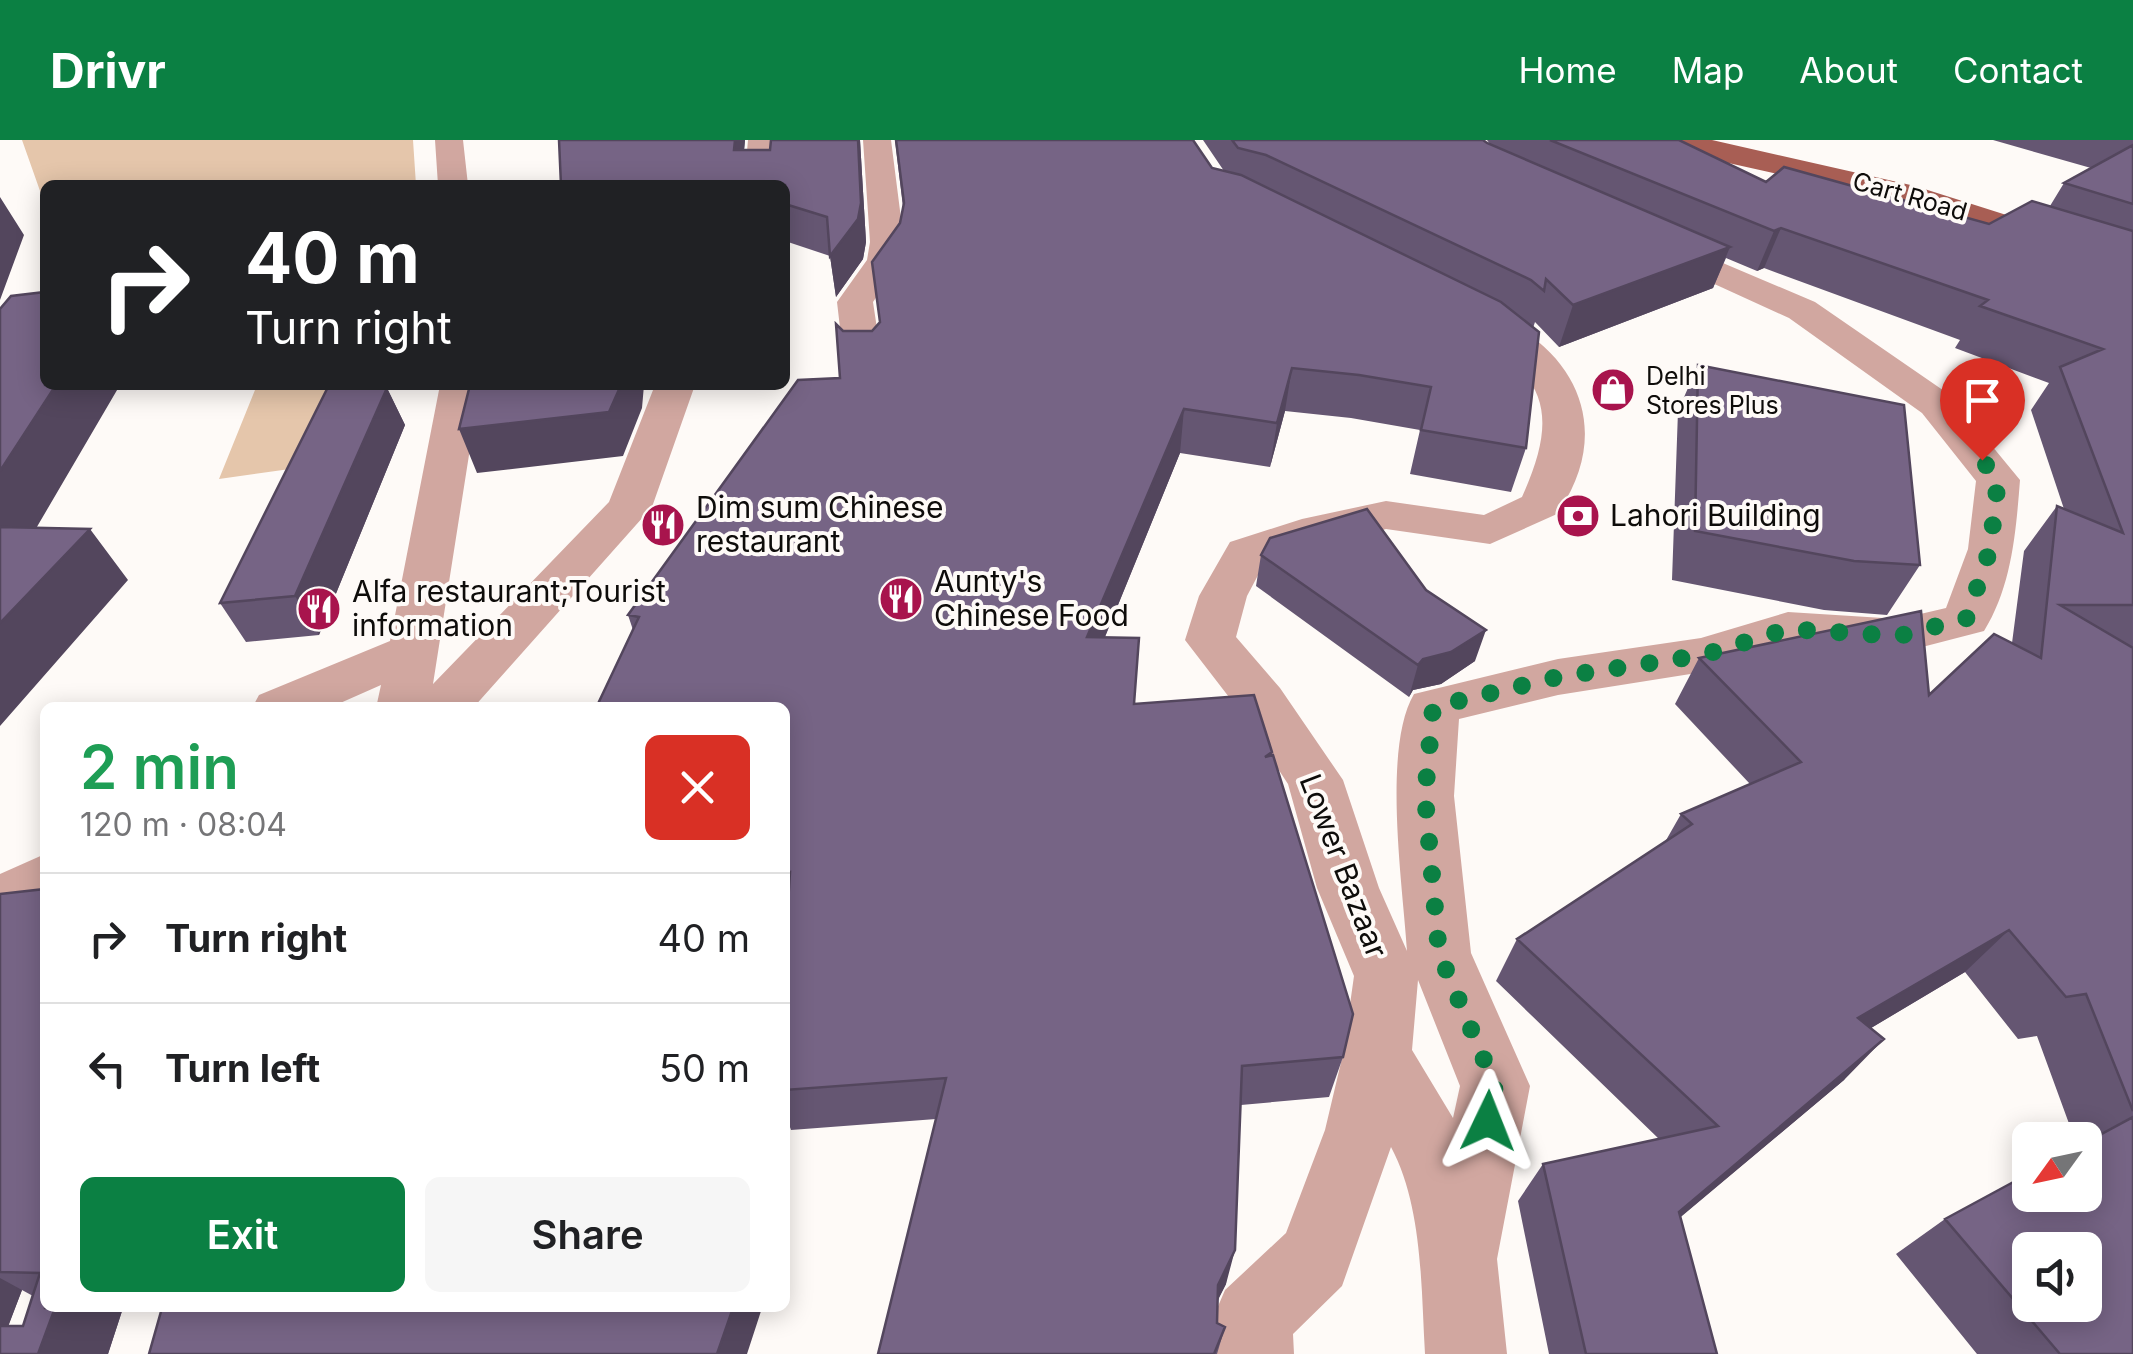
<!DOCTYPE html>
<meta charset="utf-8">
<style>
body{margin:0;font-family:Inter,sans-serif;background:#f6f6f6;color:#202124;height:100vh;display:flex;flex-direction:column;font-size:38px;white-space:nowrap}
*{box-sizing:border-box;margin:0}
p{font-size:32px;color:#757577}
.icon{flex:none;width:55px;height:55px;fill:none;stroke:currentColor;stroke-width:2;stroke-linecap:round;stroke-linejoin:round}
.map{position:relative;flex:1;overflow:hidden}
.sheet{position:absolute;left:40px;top:562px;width:750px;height:610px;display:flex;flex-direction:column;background:#fff;border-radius:15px;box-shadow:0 5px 25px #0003}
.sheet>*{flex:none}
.banner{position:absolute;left:40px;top:40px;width:750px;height:210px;border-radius:15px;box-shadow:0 5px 25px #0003;background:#202124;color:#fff;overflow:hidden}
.needle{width:65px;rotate:237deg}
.controls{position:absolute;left:2012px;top:982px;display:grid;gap:20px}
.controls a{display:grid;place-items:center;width:90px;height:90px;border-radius:15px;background:#fff;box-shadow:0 5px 25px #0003;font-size:50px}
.pin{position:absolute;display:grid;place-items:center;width:85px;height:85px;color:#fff;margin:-102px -42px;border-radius:50% 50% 50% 0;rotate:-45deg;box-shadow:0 0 10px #0007}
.pin .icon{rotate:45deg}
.me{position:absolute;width:110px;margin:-55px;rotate:2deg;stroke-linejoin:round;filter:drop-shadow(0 0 8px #0008)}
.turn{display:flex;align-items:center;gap:35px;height:210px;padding:0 40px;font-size:45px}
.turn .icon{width:130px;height:130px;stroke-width:2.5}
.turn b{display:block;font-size:70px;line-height:85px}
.round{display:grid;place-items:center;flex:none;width:105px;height:105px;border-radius:15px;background:#f6f6f6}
.summary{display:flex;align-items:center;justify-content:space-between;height:170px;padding:0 40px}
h1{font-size:60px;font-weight:600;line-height:75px;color:#1e9e55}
.cta{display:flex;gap:20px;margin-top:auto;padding:20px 40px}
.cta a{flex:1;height:115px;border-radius:15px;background:#0b8043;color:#fff;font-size:40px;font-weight:600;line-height:115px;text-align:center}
.cta a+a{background:#f6f6f6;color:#202124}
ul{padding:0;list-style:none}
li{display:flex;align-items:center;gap:30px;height:130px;padding:0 40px;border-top:2px solid #e0e0e0}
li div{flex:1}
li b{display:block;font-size:38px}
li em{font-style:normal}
header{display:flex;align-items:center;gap:60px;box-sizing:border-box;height:140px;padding:0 50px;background:#0b8043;color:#fff}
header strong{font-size:48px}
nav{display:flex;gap:55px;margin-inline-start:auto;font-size:35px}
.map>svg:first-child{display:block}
.green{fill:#e5c6ab}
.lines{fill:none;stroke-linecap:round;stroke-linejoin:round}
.minor{fill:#d1a7a0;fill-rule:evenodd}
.major{fill:#a85e54;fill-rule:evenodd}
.wall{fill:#655672;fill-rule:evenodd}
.shaded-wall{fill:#53465d}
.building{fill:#766485;stroke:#53465d;stroke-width:2.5;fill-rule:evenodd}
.route{stroke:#0b8043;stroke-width:18;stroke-dasharray:0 32.4}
.labels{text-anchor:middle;stroke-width:8;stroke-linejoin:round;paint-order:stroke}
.far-street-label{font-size:25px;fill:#0e0c0a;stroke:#fefaf7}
.far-poi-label{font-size:25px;fill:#0e0c0a;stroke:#fefaf7;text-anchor:start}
.poi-label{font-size:30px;fill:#0e0c0a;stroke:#fefaf7;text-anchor:start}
.street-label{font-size:30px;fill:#0e0c0a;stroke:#fefaf7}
</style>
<header>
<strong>Drivr</strong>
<nav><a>Home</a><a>Map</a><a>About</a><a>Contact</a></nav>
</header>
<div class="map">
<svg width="2133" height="1214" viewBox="0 0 2133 1214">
<rect width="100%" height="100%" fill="#fefaf7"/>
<path class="green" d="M 22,0 L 413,0 L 416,45 L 45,45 L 45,65 Z
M 257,245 L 386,245 L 376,317 L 219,339 Z"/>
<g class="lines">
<path class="minor" d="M 435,0 L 463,0 L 468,45 L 438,45 Z
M 748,0 L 776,0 L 774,45 L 744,45 Z
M 863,0 L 891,0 L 904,102 L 901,121 L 873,162 L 882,222 L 877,230 L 849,230 L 844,222 L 837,162 L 867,120 L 870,102 Z
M 1652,93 L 1815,162 L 1950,255 L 2020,340 C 2016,391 2012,446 1984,491 L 1899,513 L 1790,506 L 1703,532 L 1558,555 L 1459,579 L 1454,656 L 1471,813 L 1530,946 L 1497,1119 L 1507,1214 L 1425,1214 C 1421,1148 1423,1067 1391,1007 L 1342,1146 L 1293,1194 L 1294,1214 L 1212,1214 L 1213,1178 L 1225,1150 L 1286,1093 L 1325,990 L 1343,914 L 1354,836 L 1317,748 L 1288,644 L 1242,574 L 1185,500 L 1199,456 L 1230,402 L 1302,379 L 1386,361 L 1484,375 L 1522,357 C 1563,266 1542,233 1460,185 L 1455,177 L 1460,169 C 1480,164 1493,173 1511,183 C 1587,226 1608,301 1557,374 L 1490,404 L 1386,389 L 1265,422 L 1247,456 L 1236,497 L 1280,548 L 1343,640 L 1379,748 L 1407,811 C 1403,746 1382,608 1414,554 L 1558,519 L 1701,498 L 1788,472 L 1899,479 L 1946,468 L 1968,409 L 1976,341 L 1922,273 L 1789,178 L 1640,110 L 1635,103 L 1640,96 ZM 1418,840 L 1460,946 L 1453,978 L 1412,910 Z
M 440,245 L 480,245 L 433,544 L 609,362 L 655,245 L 695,245 L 652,367 L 473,568 L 376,568 L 381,545 L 329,568 L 252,568 L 259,555 L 390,501 Z
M 45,714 L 45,768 L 0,789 L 0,734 Z"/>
<path class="major" d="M 1669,0 L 1712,0 L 1915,46 L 2133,115 L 2133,136 L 1907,63 L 1715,20 L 1673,6 Z"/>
</g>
<path class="wall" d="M 559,0 L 745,0 L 744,10 L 770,10 L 771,0 L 860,0 L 866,102 L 863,119 L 836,157 L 830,116 L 785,101 L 785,45 Z
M 895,0 L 1193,0 L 1212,28 L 1224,31 L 1203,0 L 1483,0 L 1490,4 L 1487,0 L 1679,0 L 1766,42 L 1989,84 L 2050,66 L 2064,43 L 2091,28 L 1993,0 L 2133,0 L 2133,1214 L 1977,1214 L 1896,1114 L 1945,1079 L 2085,1055 L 2085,1000 L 2075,1000 L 2037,896 L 2018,899 L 1965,832 L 1871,888 L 1844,940 L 1680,1077 L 1717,1214 L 1549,1214 L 1518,1061 L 1543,1024 L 1659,999 L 1496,841 L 1517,799 L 1665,702 L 1681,674 L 1750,644 L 1675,564 L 1699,518 L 1929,555 L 2012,503 L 2024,411 L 2057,366 L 2064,369 L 2031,270 L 2049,243 L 1955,208 L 1960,200 L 1764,128 L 1757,131 L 1726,118 L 1713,148 L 1559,207 L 1535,182 L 1533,188 L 1526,308 L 1511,352 L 1410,334 L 1420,290 L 1351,278 L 1285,271 L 1270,327 L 1180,313 L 1105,497 L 1135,564 L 1272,612 L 1343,917 L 1329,957 L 1241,965 L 1226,1144 L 1217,1161 L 1217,1183 L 1225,1187 L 1217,1214 L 878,1214 L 936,979 L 791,990 L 785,973 L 785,812 L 788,760 L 785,749 L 785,568 L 633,490 L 628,475 L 840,238 L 843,191 L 872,191 L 880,182 L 903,67 Z
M 1698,225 L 1920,425 L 1887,475 L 1824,470 L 1672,440 L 1678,271 Z
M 387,248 L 405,285 L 319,495 L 246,502 L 220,463 Z
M 1261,415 L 1475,521 L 1441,544 L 1413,550 L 1409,557 L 1256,446 Z
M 0,754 L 45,1168 L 123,1168 L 108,1214 L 0,1214 ZM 22,1150 L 33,1156 L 23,1186 L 8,1186 Z"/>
<path class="shaded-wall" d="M 735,0 L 745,0 L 741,45 L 734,10 Z
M 858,0 L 860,0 L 866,102 L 863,119 L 836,157 L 830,116 Z
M 0,57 L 24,95 L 0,160 Z
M 1781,88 L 1764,128 L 1757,131 L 1774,91 Z
M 1730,107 L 1713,148 L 1559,207 L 1573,165 Z
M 1292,228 L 1285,271 L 1270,327 L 1277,283 Z
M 56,245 L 120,245 L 7,438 L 0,430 L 0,331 Z
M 621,245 L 644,245 L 642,268 L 623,316 L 477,333 L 459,289 Z
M 387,248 L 405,285 L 319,495 L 295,456 Z
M 1184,269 L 1180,313 L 1086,543 L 1087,497 Z
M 90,389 L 128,440 L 0,586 L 0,483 Z
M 1486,490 L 1475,521 L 1441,544 L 1413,550 L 1409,557 L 1418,525 L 1423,519 Z
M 2009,790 L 1965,832 L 1819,919 L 1858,878 Z
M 1884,899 L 1844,940 L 1645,1107 L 1679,1072 Z
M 1235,1110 L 1226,1144 L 1209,1178 L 1218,1145 Z
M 0,1138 L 22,1150 L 0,1208 Z
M 55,1168 L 123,1168 L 108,1214 L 38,1214 Z
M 733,1168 L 762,1168 L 747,1214 L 717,1214 Z"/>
<path class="building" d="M 559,0 L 735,0 L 734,10 L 770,10 L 771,0 L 858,0 L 861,63 L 858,79 L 830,116 L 827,77 L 785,64 L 785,45 L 561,45 Z
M 896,0 L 1193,0 L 1212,28 L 1241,35 L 1501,162 L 1539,192 L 1526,308 L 1421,290 L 1431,247 L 1359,235 L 1292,228 L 1277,283 L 1184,269 L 1087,497 L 1139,498 L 1134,564 L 1254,555 L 1272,612 L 1265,617 L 1273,615 L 1353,874 L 1343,917 L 1242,926 L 1235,1110 L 1218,1145 L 1217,1183 L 1225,1187 L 1214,1214 L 878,1214 L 946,938 L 785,950 L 785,812 L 790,732 L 785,733 L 785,568 L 596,568 L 639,477 L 628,475 L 798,240 L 840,238 L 836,184 L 843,191 L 872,191 L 880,182 L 872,122 L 900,83 L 904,63 Z
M 1232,0 L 1483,0 L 1487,3 L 1730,107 L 1573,165 L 1546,139 L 1544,151 L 1531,140 L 1266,15 L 1238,8 Z
M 1550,0 L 1679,0 L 1766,42 L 1784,27 L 1989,84 L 2032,61 L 2133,91 L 2133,465 L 2060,465 L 2133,508 L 2133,971 L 2086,854 L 2066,857 L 2009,790 L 1858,878 L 1884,899 L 1679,1072 L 1717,1214 L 1586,1214 L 1543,1024 L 1718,986 L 1517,799 L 1692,684 L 1681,674 L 1801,622 L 1699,518 L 1921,471 L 1929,555 L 1994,494 L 2041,518 L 2057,366 L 2123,393 L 2060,227 L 2103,209 L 1980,166 L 1988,160 L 1781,88 L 1774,91 Z
M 2133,5 L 2133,64 L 2064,43 Z
M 45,152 L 45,245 L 56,245 L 0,331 L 0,169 L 11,156 Z
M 1698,225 L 1904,265 L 1920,425 L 1854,421 L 1695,391 Z
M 329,245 L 381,245 L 387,248 L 295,456 L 220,463 Z
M 470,245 L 621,245 L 609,272 L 459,289 Z
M 1367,369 L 1426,450 L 1486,490 L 1451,512 L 1423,519 L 1418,525 L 1261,415 L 1270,398 Z
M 0,387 L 90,389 L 0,483 Z
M 45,749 L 45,1168 L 55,1168 L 38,1214 L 0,1214 L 0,1186 L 23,1186 L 40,1133 L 0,1132 L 0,754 Z
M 2133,977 L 2133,1214 L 2060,1214 L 1945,1079 L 2030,1033 L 2030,1055 L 2085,1055 L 2085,1003 ZM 2030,1110 L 2085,1110 L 2085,1165 L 2030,1165 Z
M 162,1168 L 733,1168 L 717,1214 L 149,1214 Z"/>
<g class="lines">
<path class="route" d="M 1488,981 L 1495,946 L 1439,813 L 1425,656 L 1433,567 L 1558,537 L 1703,515 L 1788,489 L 1899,496 L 1967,478 L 1990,409 L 1998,340 L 1982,320"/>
</g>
<defs>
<symbol id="shop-disc" viewBox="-11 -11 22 22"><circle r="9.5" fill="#a8144d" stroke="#fefaf7"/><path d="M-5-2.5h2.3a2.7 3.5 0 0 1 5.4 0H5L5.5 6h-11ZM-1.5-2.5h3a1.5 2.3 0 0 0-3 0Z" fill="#fff"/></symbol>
<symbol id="bank-disc" viewBox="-11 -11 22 22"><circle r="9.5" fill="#a8144d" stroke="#fefaf7"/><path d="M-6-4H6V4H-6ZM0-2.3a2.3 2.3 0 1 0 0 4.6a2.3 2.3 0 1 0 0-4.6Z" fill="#fff"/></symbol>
<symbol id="restaurant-disc" viewBox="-11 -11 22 22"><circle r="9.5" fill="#a8144d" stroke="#fefaf7"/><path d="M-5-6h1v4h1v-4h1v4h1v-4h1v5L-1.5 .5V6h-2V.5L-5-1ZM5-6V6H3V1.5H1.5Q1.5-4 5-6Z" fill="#fff"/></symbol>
</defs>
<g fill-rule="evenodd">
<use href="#shop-disc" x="1588" y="225" width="50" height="50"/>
<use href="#bank-disc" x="1553" y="351" width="50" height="50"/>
<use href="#restaurant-disc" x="638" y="360" width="50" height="50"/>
<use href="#restaurant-disc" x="876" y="434" width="50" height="50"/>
<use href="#restaurant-disc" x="294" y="444" width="50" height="50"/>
</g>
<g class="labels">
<g class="far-street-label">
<text transform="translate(1910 56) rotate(16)" y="9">Cart Road</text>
</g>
<g class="far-poi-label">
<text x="1646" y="245">Delhi<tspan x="1646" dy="29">Stores Plus</tspan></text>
</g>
<g class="poi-label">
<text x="696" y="378">Dim sum Chinese<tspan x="696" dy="34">restaurant</tspan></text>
<text x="1610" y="386">Lahori Building</text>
<text x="934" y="452">Aunty's<tspan x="934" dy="34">Chinese Food</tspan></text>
<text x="352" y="462">Alfa restaurant;Tourist<tspan x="352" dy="34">information</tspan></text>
</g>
<g class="street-label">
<text transform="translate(1343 726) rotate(69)" y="10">Lower Bazaar</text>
</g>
</g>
</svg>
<div class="controls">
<a><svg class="needle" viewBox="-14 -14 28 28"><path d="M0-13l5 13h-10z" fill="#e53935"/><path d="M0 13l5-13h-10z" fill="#757577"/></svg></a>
<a><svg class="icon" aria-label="sound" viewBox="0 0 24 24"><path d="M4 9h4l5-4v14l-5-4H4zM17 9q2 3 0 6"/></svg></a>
</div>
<div class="pin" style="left:1982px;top:320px;background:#d93025"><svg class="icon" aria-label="arrive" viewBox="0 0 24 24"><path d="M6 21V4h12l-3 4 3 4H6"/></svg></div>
<svg class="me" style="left:1488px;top:981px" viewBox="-20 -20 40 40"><path d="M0-17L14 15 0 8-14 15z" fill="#0b8043" stroke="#fff" stroke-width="4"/></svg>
<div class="banner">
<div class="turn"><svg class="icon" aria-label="right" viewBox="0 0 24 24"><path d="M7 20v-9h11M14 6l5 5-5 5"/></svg><div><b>40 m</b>Turn right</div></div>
</div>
<section class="sheet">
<div class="summary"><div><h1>2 min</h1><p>120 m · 08:04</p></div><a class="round" style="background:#d93025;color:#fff"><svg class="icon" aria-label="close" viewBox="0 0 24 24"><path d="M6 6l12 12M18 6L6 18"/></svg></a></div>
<ul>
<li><svg class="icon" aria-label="right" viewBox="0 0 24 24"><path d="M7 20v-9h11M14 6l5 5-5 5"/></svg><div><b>Turn right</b></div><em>40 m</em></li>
<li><svg class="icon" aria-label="left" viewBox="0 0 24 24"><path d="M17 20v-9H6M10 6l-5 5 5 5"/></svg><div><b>Turn left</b></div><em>50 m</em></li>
</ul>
<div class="cta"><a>Exit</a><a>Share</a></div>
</section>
</div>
